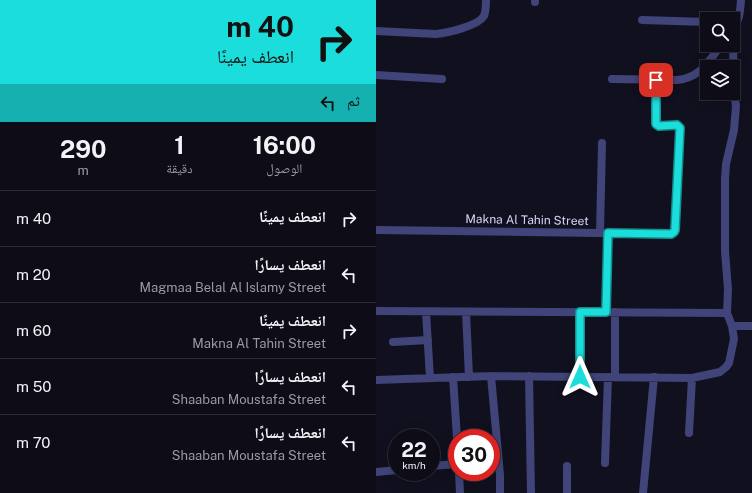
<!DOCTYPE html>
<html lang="ar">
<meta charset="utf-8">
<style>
body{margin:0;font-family:"Public Sans","Noto Naskh Arabic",sans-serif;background:#1b1a24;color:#f1f3f6;direction:rtl;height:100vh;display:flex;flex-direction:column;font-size:15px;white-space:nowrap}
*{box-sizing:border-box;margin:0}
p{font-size:13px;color:#9a9ba1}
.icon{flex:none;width:22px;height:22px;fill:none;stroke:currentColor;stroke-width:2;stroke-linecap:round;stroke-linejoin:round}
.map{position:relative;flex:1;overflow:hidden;direction:ltr}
.side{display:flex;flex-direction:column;background:#0d0c17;width:376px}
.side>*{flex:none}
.hud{background:#1bdedc;color:#111;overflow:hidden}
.controls{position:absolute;left:324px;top:12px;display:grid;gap:8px}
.controls a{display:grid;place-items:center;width:40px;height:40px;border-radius:0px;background:#0d0c17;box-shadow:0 4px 16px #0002,0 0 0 1px #2d2c36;font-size:20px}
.speed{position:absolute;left:12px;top:429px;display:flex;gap:8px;font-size:20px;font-weight:700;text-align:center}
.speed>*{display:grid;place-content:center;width:52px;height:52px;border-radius:50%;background:#0d0c17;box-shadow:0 4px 16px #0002,0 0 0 1px #2d2c36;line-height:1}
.speed small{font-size:10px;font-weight:400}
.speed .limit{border:6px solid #d22;background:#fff;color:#111}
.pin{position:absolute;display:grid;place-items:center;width:34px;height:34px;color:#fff;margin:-17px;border-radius:8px;box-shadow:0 2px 6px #0006}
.me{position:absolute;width:44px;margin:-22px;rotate:0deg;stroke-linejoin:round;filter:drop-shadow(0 0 3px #0008)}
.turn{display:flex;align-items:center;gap:14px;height:84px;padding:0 16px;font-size:18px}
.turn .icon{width:52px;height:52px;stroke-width:2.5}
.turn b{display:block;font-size:28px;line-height:34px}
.then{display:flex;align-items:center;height:38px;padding:0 16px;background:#0003;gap:8px;font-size:15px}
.eta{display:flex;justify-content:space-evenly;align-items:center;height:68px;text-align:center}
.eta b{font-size:24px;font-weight:700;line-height:28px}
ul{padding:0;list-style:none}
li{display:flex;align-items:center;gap:12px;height:56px;padding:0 16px;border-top:1px solid #2d2c36}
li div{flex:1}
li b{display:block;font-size:15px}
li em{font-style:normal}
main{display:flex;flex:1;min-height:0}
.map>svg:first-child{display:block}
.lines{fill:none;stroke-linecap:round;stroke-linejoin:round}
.street{stroke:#404479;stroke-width:8}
.route-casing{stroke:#12908f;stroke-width:10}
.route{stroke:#1bdedc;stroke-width:7}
.labels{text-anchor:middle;stroke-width:3.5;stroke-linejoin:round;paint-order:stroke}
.street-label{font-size:12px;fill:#d4d3fa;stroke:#11101f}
</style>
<main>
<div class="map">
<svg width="376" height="493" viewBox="0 0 376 493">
<rect width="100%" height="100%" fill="#11101f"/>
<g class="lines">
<path class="street" d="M 159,2 L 159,0
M 266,20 L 331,22
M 357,29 C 364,20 364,11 365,0
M 0,31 L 60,34 C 71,33 102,26 108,16 C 110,11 110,5 110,0
M 0,75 L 66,79
M 236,79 L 301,80 C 324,78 332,62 345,45
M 0,230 L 295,234 L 298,232 L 299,229 L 304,128 L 301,125 L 283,126 L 280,124 L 279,80
M 224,233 L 226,143
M 0,311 L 351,313
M 50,312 L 54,378
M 90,312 L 93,377
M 204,312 L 204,377
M 230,312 L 232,233
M 356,326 L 376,326
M 17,342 L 52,340
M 115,376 L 124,475 L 124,493
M 153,376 L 155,493
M 77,377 L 81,438
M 239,377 L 239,312
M 0,380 L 115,376 L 316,378 L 344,372 L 350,367 L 353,363 L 358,339 L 356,326 L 351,313 L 352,289 L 349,251 L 349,179 L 350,164 L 358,130 L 360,106 L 358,92 L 357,45
M 313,433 L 316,378
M 229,463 L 232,377
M 55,466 L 81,464
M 0,472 L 21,470
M 83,472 L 84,493
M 191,493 L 191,466
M 267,493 L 278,377"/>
</g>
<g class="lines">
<defs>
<path id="route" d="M 204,377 L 204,312 L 230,312 L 232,233 L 295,234 L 298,232 L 299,230 L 304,128 L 301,125 L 283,126 L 280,124 L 280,80"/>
</defs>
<use href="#route" class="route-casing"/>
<use href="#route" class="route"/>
</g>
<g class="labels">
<g class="street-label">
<text transform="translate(151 220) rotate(1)" y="4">Makna Al Tahin Street</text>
</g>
</g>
</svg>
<div class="controls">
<a><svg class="icon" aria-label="search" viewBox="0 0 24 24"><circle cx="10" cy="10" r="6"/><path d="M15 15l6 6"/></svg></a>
<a><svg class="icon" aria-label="layers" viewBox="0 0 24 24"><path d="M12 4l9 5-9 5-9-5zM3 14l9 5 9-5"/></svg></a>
</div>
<div class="speed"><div>22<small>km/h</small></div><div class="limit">30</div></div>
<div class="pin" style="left:280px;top:80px;background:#d93025"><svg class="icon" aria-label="arrive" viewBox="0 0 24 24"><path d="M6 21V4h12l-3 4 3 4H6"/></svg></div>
<svg class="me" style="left:204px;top:377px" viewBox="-20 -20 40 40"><path d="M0-17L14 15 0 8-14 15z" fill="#1bdedc" stroke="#fff" stroke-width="4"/></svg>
</div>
<section class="side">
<div class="hud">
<div class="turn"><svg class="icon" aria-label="right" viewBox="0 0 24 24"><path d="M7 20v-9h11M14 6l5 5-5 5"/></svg><div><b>40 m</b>انعطف يمينًا</div></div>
<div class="then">ثم<svg class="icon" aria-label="left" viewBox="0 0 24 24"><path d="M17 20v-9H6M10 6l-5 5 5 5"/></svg></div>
</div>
<div class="eta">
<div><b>16:00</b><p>الوصول</p></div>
<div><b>1</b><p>دقيقة</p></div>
<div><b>290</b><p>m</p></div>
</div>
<ul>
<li><svg class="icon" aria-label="right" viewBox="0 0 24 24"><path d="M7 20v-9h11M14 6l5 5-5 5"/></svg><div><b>انعطف يمينًا</b></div><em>40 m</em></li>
<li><svg class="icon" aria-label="left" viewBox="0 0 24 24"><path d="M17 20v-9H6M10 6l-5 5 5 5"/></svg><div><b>انعطف يسارًا</b><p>Magmaa Belal Al Islamy Street</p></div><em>20 m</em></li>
<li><svg class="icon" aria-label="right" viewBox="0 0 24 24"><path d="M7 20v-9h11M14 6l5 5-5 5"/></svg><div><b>انعطف يمينًا</b><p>Makna Al Tahin Street</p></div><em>60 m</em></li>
<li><svg class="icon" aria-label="left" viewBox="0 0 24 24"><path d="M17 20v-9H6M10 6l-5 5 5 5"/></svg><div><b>انعطف يسارًا</b><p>Shaaban Moustafa Street</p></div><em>50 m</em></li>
<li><svg class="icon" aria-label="left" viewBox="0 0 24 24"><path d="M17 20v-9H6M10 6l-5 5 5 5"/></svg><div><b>انعطف يسارًا</b><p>Shaaban Moustafa Street</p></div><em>70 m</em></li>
</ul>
</section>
</main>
